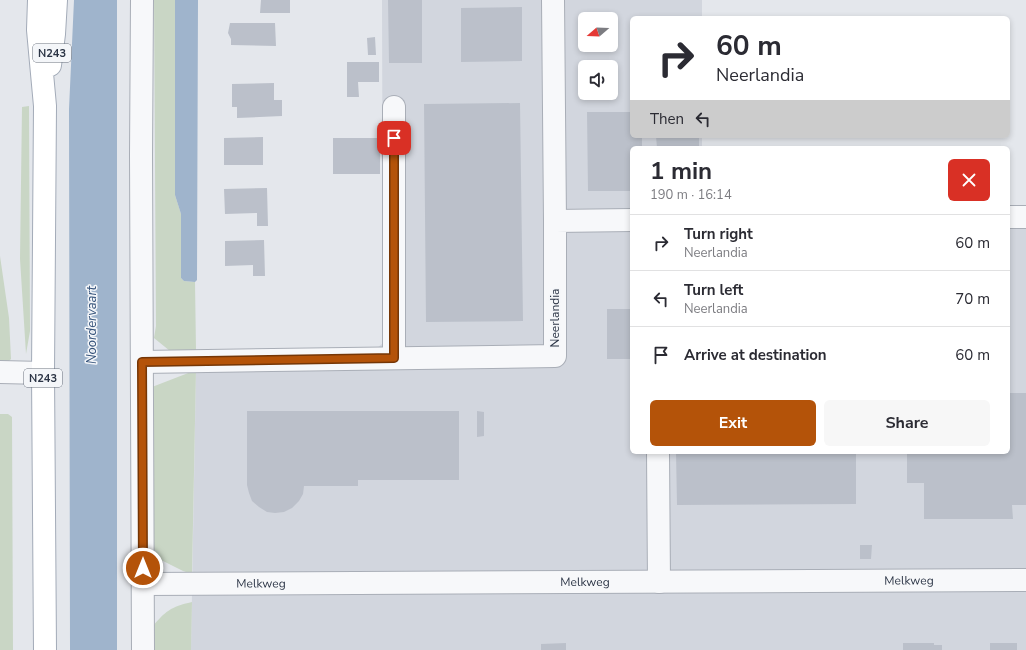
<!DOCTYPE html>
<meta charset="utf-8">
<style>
body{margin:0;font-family:"Nunito Sans",sans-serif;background:#f7f7f7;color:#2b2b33;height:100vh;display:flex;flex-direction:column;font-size:15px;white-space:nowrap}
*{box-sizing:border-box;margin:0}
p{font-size:13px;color:#7c7c81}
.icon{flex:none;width:22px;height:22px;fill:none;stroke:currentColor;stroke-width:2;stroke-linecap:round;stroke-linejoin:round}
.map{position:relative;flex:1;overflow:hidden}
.sheet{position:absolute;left:630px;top:146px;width:380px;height:308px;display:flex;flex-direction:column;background:#fff;border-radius:6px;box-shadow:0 2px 6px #0003}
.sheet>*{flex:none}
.hud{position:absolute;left:630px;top:16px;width:380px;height:122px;border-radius:6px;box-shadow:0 2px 6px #0003;background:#fff;color:#2b2b33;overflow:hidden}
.needle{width:26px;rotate:251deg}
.fabs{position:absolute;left:578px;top:12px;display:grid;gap:8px}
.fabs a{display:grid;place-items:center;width:40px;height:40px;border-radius:6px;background:#fff;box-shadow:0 2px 6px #0003;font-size:20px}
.pin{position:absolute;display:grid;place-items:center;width:34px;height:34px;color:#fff;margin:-17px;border-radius:8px;box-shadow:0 2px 6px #0006}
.me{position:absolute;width:44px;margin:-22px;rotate:0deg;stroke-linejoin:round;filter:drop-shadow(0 0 3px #0008)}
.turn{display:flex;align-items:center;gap:14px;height:84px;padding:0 20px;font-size:18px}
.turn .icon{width:52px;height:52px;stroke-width:2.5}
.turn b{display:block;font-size:28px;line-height:34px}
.then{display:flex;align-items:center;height:38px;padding:0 20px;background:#0003;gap:8px;font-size:15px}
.round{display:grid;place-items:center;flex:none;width:42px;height:42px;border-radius:6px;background:#f7f7f7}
.overview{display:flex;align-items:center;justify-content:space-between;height:68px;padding:0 20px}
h1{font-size:24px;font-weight:700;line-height:30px}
.button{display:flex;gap:8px;margin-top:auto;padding:8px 20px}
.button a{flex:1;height:46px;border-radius:6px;background:#b45309;color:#fff;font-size:16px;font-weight:700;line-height:46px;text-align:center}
.button a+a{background:#f7f7f7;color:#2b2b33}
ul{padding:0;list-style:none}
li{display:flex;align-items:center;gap:12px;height:56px;padding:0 20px;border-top:1px solid #e1e1e2}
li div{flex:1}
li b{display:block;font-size:15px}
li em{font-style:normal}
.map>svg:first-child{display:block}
.built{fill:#d2d6de;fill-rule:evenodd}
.green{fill:#c9d6c5}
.water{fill:#9fb4cc}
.building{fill:#bbc0ca}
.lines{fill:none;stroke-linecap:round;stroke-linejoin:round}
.minor-casing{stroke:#a9aeb7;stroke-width:24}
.major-casing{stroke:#a3abb8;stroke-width:24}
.minor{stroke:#f7f8fa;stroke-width:22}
.major{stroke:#fff;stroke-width:22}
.route-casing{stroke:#753606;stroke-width:10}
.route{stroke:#b45309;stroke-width:7}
.labels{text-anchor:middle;stroke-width:3;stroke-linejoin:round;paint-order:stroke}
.shield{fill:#f4f6f9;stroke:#676e7b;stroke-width:1}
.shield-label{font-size:11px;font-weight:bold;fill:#2b3445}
.street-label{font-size:12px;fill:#2b3445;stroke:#f4f6f9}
.water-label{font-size:13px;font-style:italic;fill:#34527a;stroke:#f4f6f9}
</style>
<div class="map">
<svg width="1026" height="650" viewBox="0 0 1026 650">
<rect width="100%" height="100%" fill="#e4e7ec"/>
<path class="built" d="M 382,0 L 702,0 L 702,18 L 632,18 L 632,136 L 702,136 L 702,148 L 632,148 L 632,452 L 1008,452 L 1008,207 L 1026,207 L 1026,650 L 191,650 L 196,370 L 376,349 L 383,343 ZM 585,19 L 611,19 L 611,45 L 585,45 ZM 585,67 L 611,67 L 611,93 L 585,93 Z"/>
<path class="green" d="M 154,0 L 175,0 L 175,195 L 181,214 L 181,278 L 184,281 L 195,282 L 196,350 L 170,351 L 154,338 L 156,326 Z
M 29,106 L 30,331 L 26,354 L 20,259 L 22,107 Z
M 0,256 L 9,318 L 11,359 L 7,363 L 0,363 Z
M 196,370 L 192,574 L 183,571 L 161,560 L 152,546 L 152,387 Z
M 0,414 L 8,414 L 12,417 L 13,650 L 0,650 Z
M 192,602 L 191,650 L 152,650 L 152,627 C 166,611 170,607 192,602 Z"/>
<path class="water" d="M 74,0 L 117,0 L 117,650 L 70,650 L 69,109 Z
M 175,0 L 198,0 L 197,280 L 195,282 L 184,281 L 181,278 L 181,214 L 175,195 Z"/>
<path class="building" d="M 261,0 L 290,0 L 290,13 L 260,13 Z
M 388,0 L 422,0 L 422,63 L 389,63 Z
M 522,7 L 522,61 L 461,62 L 461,8 Z
M 230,23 L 275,23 L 276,46 L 231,45 L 231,39 L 228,33 Z
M 375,37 L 376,55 L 368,55 L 367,38 Z
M 347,62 L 379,62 L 379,82 L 358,82 L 359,97 L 347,97 Z
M 274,83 L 274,100 L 282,100 L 282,116 L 237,118 L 237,107 L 232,107 L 232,84 Z
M 520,103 L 523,321 L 426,322 L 424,104 Z
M 587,112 L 632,112 L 632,136 L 642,136 L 642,148 L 632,148 L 632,191 L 588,191 Z
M 656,136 L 699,136 L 699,148 L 657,148 Z
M 263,137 L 263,165 L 224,165 L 224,138 Z
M 333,138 L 380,138 L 380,174 L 333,174 Z
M 267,188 L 268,226 L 257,226 L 257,213 L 225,214 L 224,189 Z
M 264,240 L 265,276 L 253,276 L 253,265 L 225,266 L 225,241 Z
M 607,309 L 632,309 L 632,359 L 607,359 Z
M 1008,393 L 1026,393 L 1026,505 L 1012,505 L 1013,519 L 924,519 L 924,483 L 907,483 L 907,452 L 1008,452 Z
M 247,411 L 459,411 L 459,480 L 358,480 L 358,486 L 304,486 L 303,494 L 299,501 L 292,508 L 284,512 L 275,513 L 267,512 L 259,507 L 252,501 L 249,493 L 247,485 Z
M 477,411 L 484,412 L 484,436 L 477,437 Z
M 676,452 L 856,452 L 856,504 L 677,505 Z
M 860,545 L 872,545 L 871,559 L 860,559 Z
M 566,643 L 566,650 L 541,650 L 541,644 Z
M 903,643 L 934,643 L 934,645 L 942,645 L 942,650 L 903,650 Z
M 990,643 L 1017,643 L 1017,650 L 990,650 Z"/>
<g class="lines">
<defs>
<g id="minor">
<path d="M 142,0 L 141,155 L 143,650"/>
<path d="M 553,0 L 555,221"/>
<path d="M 394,107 L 394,358"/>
<path d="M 1008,217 L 1026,217"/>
<path d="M 142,362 L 555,356 L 555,221 L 632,220"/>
<path d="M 0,372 L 43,373"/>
<path d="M 658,452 L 659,582"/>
<path id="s1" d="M 143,584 L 1026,580"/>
</g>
<path id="major" d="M 39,0 L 38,30 L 45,106 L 43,373 L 45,650
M 50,65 L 54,34 L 56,0"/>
</defs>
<use href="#minor" class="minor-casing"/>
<use href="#major" class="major-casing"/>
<use href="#minor" class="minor"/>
<use href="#major" class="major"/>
</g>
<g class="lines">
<defs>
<path id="route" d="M 143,568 L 142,362 L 394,358 L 394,138"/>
</defs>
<use href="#route" class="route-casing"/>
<use href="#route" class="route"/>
</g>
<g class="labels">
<g class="shield">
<rect x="33" y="44" width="38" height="18" rx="3"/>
<rect x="24" y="369" width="38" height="18" rx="3"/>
</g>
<g class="shield-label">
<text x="52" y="57">N243</text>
<text x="43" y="382">N243</text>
</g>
<g class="street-label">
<text transform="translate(555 318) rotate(-90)" y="4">Neerlandia</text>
<text dy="4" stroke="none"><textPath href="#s1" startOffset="766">Melkweg</textPath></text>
<text dy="4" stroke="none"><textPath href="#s1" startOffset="442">Melkweg</textPath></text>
<text dy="4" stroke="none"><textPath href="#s1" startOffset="118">Melkweg</textPath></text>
</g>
<g class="water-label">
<text transform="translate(91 325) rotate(-90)" y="5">Noordervaart</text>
</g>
</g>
</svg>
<div class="fabs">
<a><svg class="needle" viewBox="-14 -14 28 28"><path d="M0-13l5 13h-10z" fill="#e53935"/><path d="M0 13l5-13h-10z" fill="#7c7c81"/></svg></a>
<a><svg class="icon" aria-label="sound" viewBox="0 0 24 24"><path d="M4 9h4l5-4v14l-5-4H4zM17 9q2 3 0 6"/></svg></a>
</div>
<div class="pin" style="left:394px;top:138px;background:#d93025"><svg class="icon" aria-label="arrive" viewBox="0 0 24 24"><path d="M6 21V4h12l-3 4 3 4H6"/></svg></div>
<svg class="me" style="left:143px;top:568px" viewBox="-20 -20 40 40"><circle r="17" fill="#b45309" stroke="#fff" stroke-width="3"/><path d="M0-11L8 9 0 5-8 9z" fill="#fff"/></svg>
<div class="hud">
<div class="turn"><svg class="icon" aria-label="right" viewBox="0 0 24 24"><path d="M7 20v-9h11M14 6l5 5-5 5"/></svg><div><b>60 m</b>Neerlandia</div></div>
<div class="then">Then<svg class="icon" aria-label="left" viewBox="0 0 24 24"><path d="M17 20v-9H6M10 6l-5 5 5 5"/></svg></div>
</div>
<section class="sheet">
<div class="overview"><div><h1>1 min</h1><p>190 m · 16:14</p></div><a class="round" style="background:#d93025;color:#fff"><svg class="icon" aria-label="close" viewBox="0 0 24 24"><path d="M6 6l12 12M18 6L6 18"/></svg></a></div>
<ul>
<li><svg class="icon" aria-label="right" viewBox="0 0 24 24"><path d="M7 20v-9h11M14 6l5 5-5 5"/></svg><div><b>Turn right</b><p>Neerlandia</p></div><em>60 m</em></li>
<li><svg class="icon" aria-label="left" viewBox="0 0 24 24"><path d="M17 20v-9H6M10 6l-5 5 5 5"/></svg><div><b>Turn left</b><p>Neerlandia</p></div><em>70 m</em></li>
<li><svg class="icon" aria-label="arrive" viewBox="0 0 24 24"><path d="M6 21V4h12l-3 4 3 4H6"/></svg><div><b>Arrive at destination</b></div><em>60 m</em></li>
</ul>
<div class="button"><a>Exit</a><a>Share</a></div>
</section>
</div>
